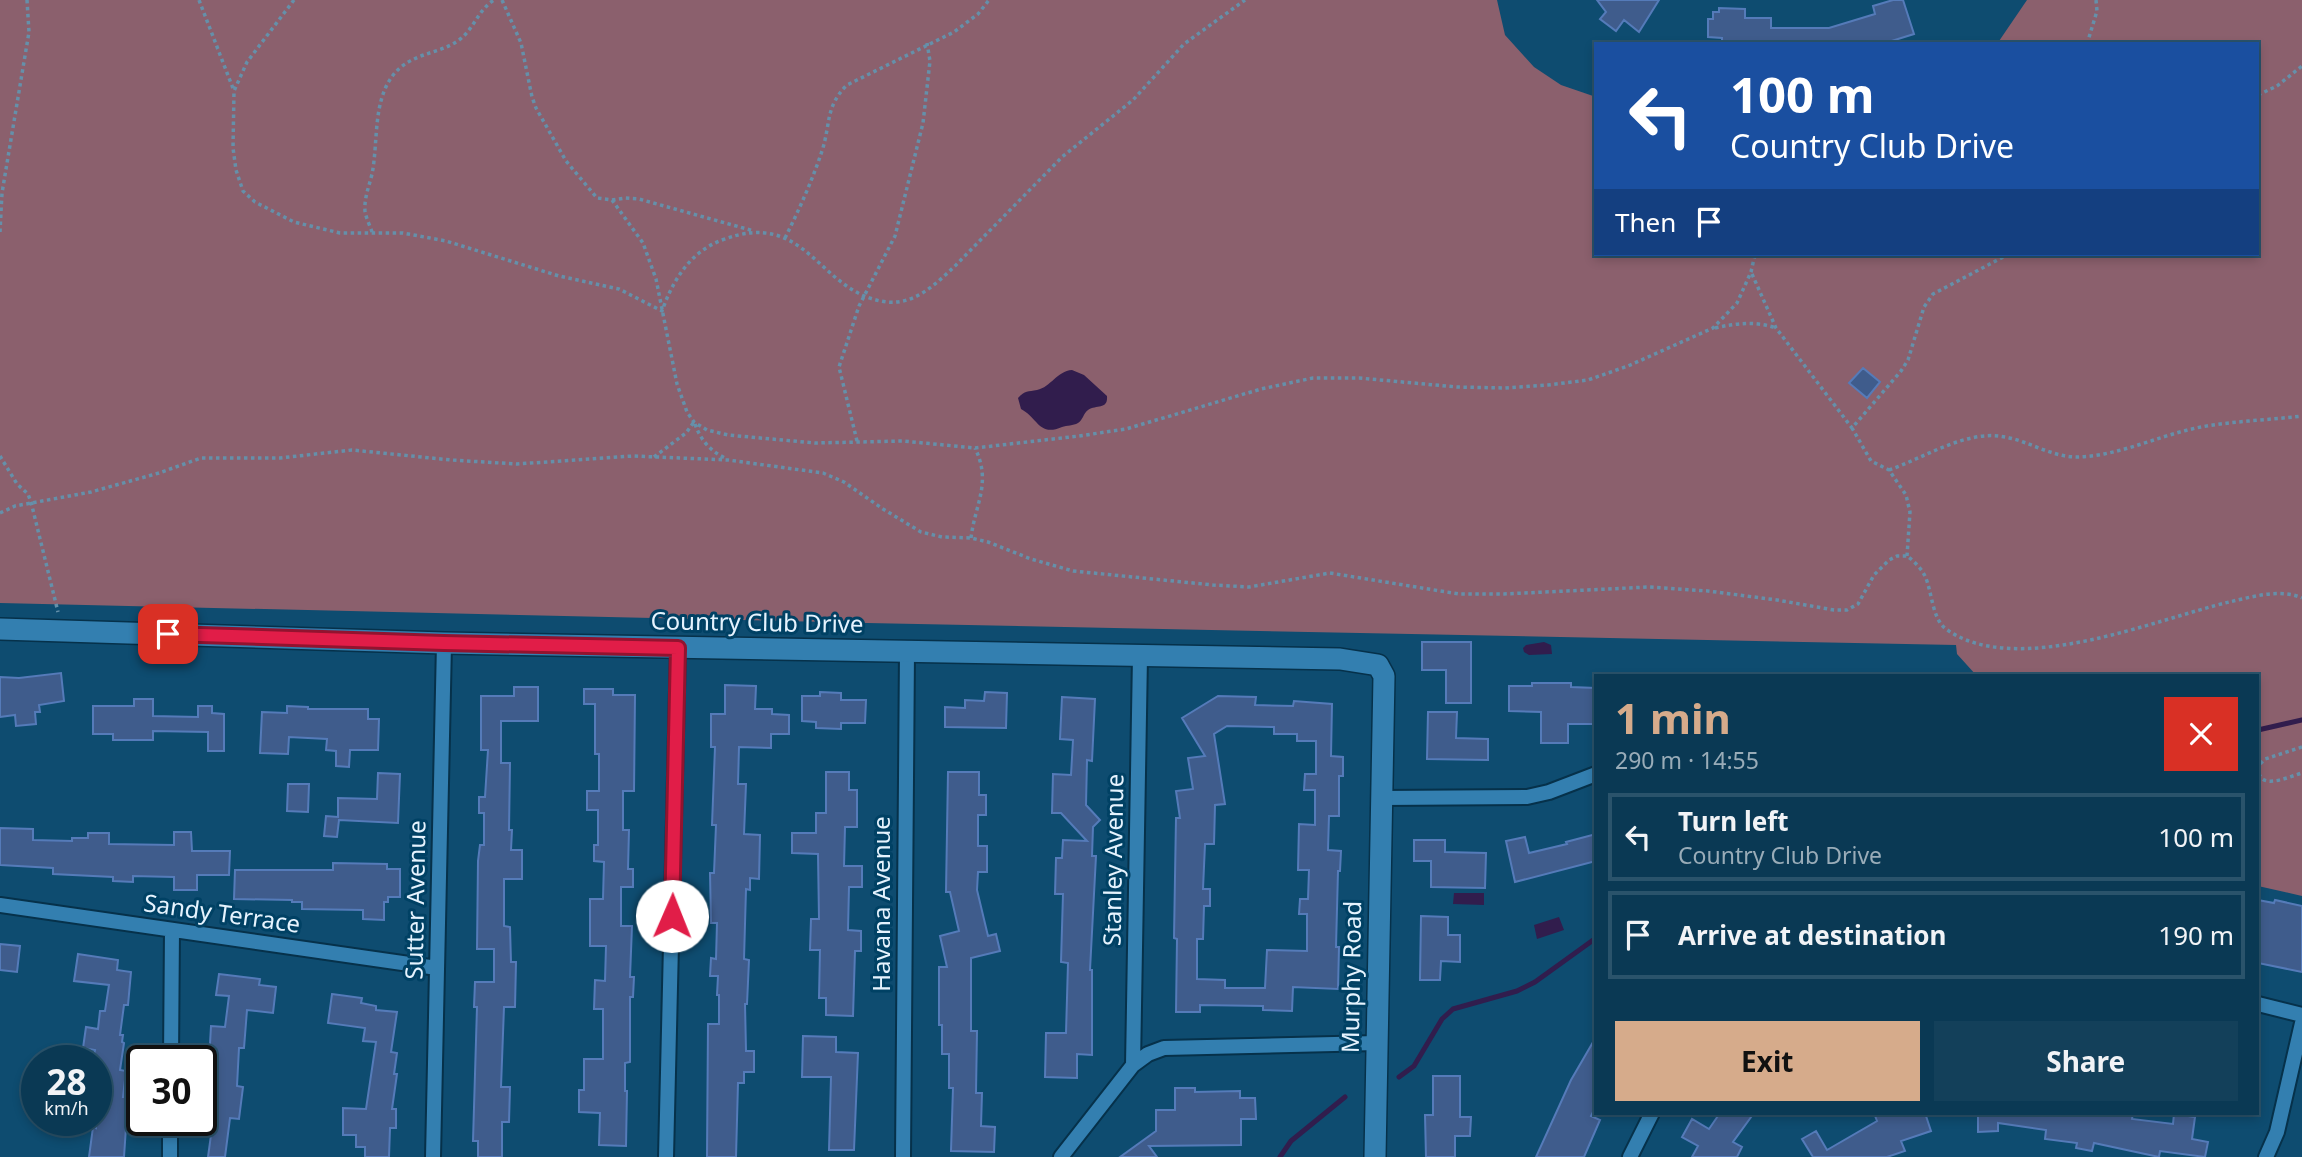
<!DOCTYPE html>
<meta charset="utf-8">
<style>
body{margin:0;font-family:"Noto Sans",sans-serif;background:#13405a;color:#f1f3f6;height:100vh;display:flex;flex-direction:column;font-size:26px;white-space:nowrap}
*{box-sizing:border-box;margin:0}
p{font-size:23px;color:#99acb8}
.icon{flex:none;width:38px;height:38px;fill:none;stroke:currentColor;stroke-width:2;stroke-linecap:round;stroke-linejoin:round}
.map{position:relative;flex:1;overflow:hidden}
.side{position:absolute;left:1594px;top:674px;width:665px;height:441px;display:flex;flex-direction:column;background:#0a3954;border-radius:0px;box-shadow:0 4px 10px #0003,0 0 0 2px #2a536b}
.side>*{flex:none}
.top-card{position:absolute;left:1594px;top:42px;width:665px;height:214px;border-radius:0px;box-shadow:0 4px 10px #0003,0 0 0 2px #2a536b;background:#1a4fa0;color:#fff;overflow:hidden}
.speed{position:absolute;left:21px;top:1045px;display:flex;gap:14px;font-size:35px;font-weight:700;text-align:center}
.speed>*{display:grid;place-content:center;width:91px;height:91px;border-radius:50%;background:#0a3954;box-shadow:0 4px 10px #0003,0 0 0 2px #2a536b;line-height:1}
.speed small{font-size:18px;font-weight:400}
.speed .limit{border:4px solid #111;border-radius:10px;background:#fff;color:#111}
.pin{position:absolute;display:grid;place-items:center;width:60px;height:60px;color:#fff;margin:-30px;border-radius:14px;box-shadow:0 4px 10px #0006}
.me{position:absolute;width:77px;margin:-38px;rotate:1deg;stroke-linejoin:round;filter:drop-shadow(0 0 5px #0008)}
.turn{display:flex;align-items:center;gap:24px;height:147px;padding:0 21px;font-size:32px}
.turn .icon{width:91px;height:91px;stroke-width:2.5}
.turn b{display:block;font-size:49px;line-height:60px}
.then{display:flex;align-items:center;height:66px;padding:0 21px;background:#0003;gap:14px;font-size:26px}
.round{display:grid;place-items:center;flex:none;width:74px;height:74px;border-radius:0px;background:#13405a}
.overview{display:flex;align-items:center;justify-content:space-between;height:119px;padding:0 21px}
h1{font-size:42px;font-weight:700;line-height:52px;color:#d6ab8b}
.primary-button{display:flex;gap:14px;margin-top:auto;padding:14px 21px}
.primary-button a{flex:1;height:80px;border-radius:0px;background:#d6ab8b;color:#111;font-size:28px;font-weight:700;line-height:80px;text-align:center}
.primary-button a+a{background:#13405a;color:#f1f3f6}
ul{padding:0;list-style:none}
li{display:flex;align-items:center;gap:21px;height:88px;margin:0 14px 10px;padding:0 7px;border:4px solid #2a536b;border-radius:0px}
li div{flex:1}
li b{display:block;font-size:26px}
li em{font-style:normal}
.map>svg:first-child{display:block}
.green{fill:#8b606d}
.water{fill:#311d4d}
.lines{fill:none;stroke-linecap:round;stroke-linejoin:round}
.stream{stroke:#311d4d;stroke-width:5}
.building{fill:#3f5c8c;stroke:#557bb9;stroke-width:2;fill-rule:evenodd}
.street-casing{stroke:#06314a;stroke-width:18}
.secondary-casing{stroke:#06314a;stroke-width:24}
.path{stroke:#6590aa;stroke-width:3.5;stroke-dasharray:3.5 3.5;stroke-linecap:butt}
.street{stroke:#337fb0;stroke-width:14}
.secondary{stroke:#337fb0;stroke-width:21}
.route-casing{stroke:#92132f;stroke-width:18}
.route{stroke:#e11d48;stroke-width:12}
.labels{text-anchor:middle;stroke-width:6;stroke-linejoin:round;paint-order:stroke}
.street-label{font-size:24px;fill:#e5f3fe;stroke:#004164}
</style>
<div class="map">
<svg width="2302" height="1157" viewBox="0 0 2302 1157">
<rect width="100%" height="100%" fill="#0e4c70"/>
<path class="green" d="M 0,0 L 1497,0 L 1505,35 L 1534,67 L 1561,85 L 1596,97 L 1596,254 L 2258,254 L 2258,44 L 1997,44 L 2027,0 L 2302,0 L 2302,896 L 2258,886 L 2258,676 L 1976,675 L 1957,654 L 1956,645 L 867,623 L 0,603 Z"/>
<path class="water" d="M 1072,370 L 1084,375 L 1107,396 C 1108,410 1097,404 1088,410 C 1083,414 1083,420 1078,423 C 1073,426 1067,425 1062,427 C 1039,437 1038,418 1021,409 L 1018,398 C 1025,390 1028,392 1037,390 C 1051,387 1057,371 1072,370 Z
M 1544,642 L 1551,645 L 1552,654 L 1529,655 L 1524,652 L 1523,648 L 1526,645 Z
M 1454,893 L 1484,893 L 1484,905 L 1453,904 Z
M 1559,917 L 1564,930 L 1537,939 L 1534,925 Z"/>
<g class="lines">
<path class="stream" d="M 2258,730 L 2302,720
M 1399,1077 L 1414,1066 L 1442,1019 L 1453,1009 L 1517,991 L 1535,982 L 1596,938
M 1280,1157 L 1291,1141 L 1345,1097"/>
</g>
<path class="building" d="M 1597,0 L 1659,0 L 1639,32 L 1624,20 L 1616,31 L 1600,19 L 1606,12 Z
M 1893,0 L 1903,0 L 1914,34 L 1882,44 L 1722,44 L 1722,38 L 1708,37 L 1708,19 L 1713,19 L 1713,12 L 1719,12 L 1719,8 L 1745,9 L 1745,18 L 1771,18 L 1771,28 L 1829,28 L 1875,14 L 1873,6 Z
M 1863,368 L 1880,382 L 1867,398 L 1849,383 Z
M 1422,642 L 1471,642 L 1471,703 L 1446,703 L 1446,670 L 1422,670 Z
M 61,673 L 64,701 L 39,705 L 40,712 L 35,712 L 36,724 L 16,726 L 15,715 L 0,717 L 0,677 L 19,678 Z
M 1532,683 L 1571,683 L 1571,687 L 1596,688 L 1596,724 L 1568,724 L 1568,743 L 1541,743 L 1541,712 L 1509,711 L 1509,686 L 1532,686 Z
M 725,685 L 756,686 L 755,709 L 772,709 L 772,714 L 789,715 L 789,734 L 771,734 L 771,748 L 739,747 L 738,784 L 746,784 L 744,834 L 760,835 L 759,879 L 750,878 L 750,890 L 746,889 L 744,959 L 749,960 L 747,1004 L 745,1004 L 746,1051 L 754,1051 L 754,1072 L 744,1072 L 744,1083 L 738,1083 L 736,1157 L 707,1157 L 708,1024 L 719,1024 L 719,995 L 717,995 L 718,976 L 710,976 L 711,958 L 716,959 L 717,923 L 711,923 L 710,873 L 714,873 L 716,825 L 712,825 L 715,747 L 711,747 L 711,714 L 725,714 Z
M 514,687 L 538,687 L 538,721 L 501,721 L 501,763 L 510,763 L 509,830 L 512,830 L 511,850 L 522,850 L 522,879 L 504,879 L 504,926 L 510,927 L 511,962 L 516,962 L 515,1007 L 504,1007 L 501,1087 L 510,1087 L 509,1122 L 502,1122 L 502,1157 L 478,1157 L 478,1141 L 473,1141 L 477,1007 L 474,1007 L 475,982 L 494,982 L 494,949 L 477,949 L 478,861 L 480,845 L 484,845 L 484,813 L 479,813 L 479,797 L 485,797 L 488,750 L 481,750 L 481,696 L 514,696 Z
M 584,689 L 613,689 L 613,695 L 635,695 L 634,791 L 623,791 L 623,830 L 629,830 L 628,869 L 633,869 L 633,887 L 621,887 L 621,926 L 632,926 L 630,977 L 634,977 L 633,997 L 630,997 L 630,1062 L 625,1063 L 625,1091 L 627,1091 L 626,1146 L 599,1145 L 600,1113 L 579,1112 L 579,1090 L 584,1090 L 584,1059 L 603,1059 L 603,1009 L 594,1009 L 595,980 L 605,981 L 606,946 L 590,946 L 590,899 L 603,899 L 604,862 L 594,861 L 594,845 L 598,845 L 598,810 L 587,810 L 587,791 L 599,791 L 599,754 L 595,754 L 595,704 L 584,704 Z
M 820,692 L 841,693 L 841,700 L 866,700 L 865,723 L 841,723 L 841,729 L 816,728 L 816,722 L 802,721 L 802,696 L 820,696 Z
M 985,692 L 1007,693 L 1006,728 L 945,727 L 945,707 L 965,708 L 965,700 L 984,701 Z
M 1218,696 L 1256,697 L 1255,705 L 1293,706 L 1294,701 L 1332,704 L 1331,756 L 1343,757 L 1343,776 L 1339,776 L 1339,816 L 1329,816 L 1328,850 L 1341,851 L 1340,871 L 1338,871 L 1336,947 L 1339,947 L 1338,989 L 1293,987 L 1292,1011 L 1263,1010 L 1263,1006 L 1200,1005 L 1200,1012 L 1176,1012 L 1177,939 L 1174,938 L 1175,877 L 1176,818 L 1180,818 L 1176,791 L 1193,789 L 1188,758 L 1205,756 L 1182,718 ZM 1227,726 L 1274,727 L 1274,734 L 1297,734 L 1297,741 L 1316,741 L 1316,774 L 1305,774 L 1304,790 L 1315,790 L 1315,825 L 1299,824 L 1298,870 L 1309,870 L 1308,899 L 1300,899 L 1299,914 L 1307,914 L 1307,951 L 1267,950 L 1265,988 L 1225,988 L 1225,980 L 1197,979 L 1197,939 L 1203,939 L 1204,906 L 1210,906 L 1210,889 L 1203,889 L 1205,844 L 1214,844 L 1215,805 L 1225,804 L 1214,734 Z
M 1062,697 L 1095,699 L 1092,761 L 1087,760 L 1086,805 L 1100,820 L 1093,827 L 1092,856 L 1096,856 L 1090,970 L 1092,970 L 1092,1055 L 1077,1054 L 1077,1078 L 1045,1077 L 1046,1033 L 1066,1033 L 1068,963 L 1061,962 L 1063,894 L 1055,894 L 1056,858 L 1062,858 L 1063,840 L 1087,841 L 1061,813 L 1052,813 L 1053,774 L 1071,775 L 1073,740 L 1060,739 Z
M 134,699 L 153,699 L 153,716 L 198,717 L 198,706 L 212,706 L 212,713 L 224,714 L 224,751 L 208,751 L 208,732 L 153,731 L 153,740 L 113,740 L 113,734 L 93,734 L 93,706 L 134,706 Z
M 287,706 L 308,707 L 308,709 L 368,709 L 368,719 L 379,719 L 378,750 L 350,750 L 349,767 L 336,766 L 336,751 L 326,750 L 327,739 L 289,737 L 288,754 L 260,753 L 262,712 L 287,713 Z
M 1428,712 L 1457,712 L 1456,738 L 1488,739 L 1488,760 L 1427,759 Z
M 826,772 L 849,772 L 849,790 L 857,790 L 857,827 L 845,827 L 844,866 L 862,866 L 862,887 L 849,887 L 848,930 L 861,931 L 861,951 L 855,951 L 853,1016 L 826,1015 L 826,998 L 819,998 L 820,950 L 810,950 L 811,919 L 819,919 L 818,854 L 792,853 L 792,833 L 816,833 L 816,813 L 826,813 Z
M 948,772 L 979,772 L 979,795 L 986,795 L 986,815 L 978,815 L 978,846 L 987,846 L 987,872 L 978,872 L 977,890 L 988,936 L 996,934 L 1000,951 L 971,958 L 971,1031 L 977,1031 L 976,1093 L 982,1093 L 981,1126 L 995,1127 L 994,1152 L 951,1151 L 953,1088 L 949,1088 L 949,1054 L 942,1054 L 942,1025 L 939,1025 L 939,967 L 947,967 L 940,936 L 959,931 L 950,892 L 946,892 Z
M 378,773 L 400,774 L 398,823 L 339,820 L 337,837 L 324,836 L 326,816 L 338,817 L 338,798 L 377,799 Z
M 288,784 L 309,784 L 308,812 L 287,811 Z
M 0,828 L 33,829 L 33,840 L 72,841 L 72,838 L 88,838 L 88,833 L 109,833 L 109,844 L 174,845 L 174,832 L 191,832 L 192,851 L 230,851 L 229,875 L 197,875 L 197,890 L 174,890 L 174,877 L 133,876 L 133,882 L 113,881 L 113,877 L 53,874 L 53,868 L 0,865 Z
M 1596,834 L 1596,861 L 1515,882 L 1506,841 L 1525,837 L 1529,853 L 1567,844 L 1566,842 Z
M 1414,840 L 1445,840 L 1445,852 L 1486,853 L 1485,888 L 1431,887 L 1431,861 L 1414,861 Z
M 333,863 L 387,864 L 387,869 L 400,869 L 400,897 L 388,897 L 388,902 L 384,902 L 384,920 L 363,919 L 363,910 L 302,909 L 302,902 L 292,902 L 292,900 L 234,899 L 235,870 L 333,870 Z
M 2258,900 L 2274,903 L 2275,900 L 2302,906 L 2302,972 L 2258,963 Z
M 1421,916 L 1448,917 L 1448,935 L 1460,935 L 1460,962 L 1441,961 L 1440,980 L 1420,980 Z
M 0,944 L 20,946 L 17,972 L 0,970 Z
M 78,954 L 118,960 L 117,970 L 131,972 L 128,1005 L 124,1005 L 120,1035 L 123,1035 L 122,1042 L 124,1043 L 120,1070 L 126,1071 L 123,1097 L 128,1097 L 124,1157 L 89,1157 L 93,1127 L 96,1128 L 96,1058 L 93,1058 L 95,1050 L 83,1048 L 86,1027 L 98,1029 L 100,1011 L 105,1011 L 109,985 L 74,981 Z
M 219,974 L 260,979 L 259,985 L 276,987 L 273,1013 L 247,1010 L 244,1048 L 239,1048 L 237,1086 L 243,1087 L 239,1119 L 230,1118 L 225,1157 L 208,1157 L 211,1135 L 203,1134 L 210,1080 L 208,1080 L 211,1026 L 225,1027 L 229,996 L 216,995 Z
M 332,994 L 362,998 L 361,1003 L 376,1006 L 376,1010 L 397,1012 L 391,1052 L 397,1053 L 394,1074 L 397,1074 L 392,1109 L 396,1109 L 396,1128 L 390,1128 L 389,1157 L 365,1157 L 365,1147 L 356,1147 L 356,1135 L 343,1135 L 343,1108 L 366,1109 L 376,1042 L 363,1041 L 365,1028 L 328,1023 Z
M 803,1036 L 836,1037 L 836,1052 L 858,1053 L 854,1150 L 829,1150 L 831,1077 L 802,1077 Z
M 1596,1037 L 1596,1106 L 1591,1116 L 1600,1120 L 1584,1157 L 1536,1157 L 1571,1080 Z
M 1433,1076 L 1460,1076 L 1460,1117 L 1471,1117 L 1470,1136 L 1455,1136 L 1455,1157 L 1426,1157 L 1425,1115 L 1433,1115 Z
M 1175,1088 L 1195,1088 L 1195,1092 L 1240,1091 L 1240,1098 L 1255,1098 L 1256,1119 L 1241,1119 L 1241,1145 L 1149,1146 L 1157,1157 L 1120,1157 L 1156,1131 L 1156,1110 L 1175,1110 Z
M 1720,1113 L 1754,1113 L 1733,1142 L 1742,1147 L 1737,1157 L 1692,1157 L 1698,1146 L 1682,1137 L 1692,1119 L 1709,1129 Z
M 1874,1113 L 1925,1113 L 1931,1131 L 1901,1141 L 1905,1151 L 1887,1157 L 1813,1157 L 1802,1139 L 1816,1131 L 1827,1150 L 1877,1121 Z
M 1978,1113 L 2133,1113 L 2132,1119 L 2173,1124 L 2174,1114 L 2195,1117 L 2192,1139 L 2208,1142 L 2205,1157 L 2160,1151 L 2159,1157 L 2094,1143 L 2092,1151 L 2076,1148 L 2077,1143 L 2045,1139 L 2046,1130 L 1998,1123 L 1998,1131 L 1978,1132 Z"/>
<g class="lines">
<defs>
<path id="street" d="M 1382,798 L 1527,797 L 1549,792 L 1596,774
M 0,905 L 437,968
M 2258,1004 L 2302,1015
M 171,1060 L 172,930
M 1133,1065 L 1140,656
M 170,1157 L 170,1120
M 433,1157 L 444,643
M 666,1157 L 678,648
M 903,1157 L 907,652
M 1061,1157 L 1133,1065 L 1148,1054 L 1164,1048 L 1377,1043
M 1630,1157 L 1652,1113
M 2266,1157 L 2277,1132 L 2302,1023"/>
<path id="secondary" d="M 0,629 L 444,643 L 1340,659 L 1378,665 L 1384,676 L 1375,1157"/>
</defs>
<use href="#street" class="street-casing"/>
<use href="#secondary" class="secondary-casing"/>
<path class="path" d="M 199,0 L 234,91
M 294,0 L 247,62 L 234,91 L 233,148 L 236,170 L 243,191 L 255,202 L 294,222 L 340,233 L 403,233 L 446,241 L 559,276 L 619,289 L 662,311 C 673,280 690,252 722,240 C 808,207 818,294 887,302 C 915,305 937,283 956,265 L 1062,157 L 1133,100 L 1184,44 L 1245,0
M 502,0 L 521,43 L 532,97 L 536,108 L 566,161 L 597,198 L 612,200 L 643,243 L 656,279 L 677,384 L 687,412 L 694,422 L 707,430 L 728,435 L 815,443 L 903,441 L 975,448 L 1079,436 L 1126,429 L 1261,389 L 1313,378 L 1359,378 L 1457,387 L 1505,388 L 1548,385 L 1588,380 L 1628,366 L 1713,328 L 1737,303 L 1751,272 L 1755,254
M 2087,44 L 2097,11 L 2096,0
M 2258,95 L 2277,86 L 2302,66
M 612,200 L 625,198 L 639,199 L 754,231
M 0,232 L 2,193 L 29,32 L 27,0
M 372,232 C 370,226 366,218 365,211 C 364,198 369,187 372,174 C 379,140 371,92 401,67 C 420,52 441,53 459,40 C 474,29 478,10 494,0
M 785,238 C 799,210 812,181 822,151 C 831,123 825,107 847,85 L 954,32 L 978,14 L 989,0
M 1752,274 L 1776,328 L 1852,428
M 1715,328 C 1737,323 1755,321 1776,328
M 695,424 C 700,439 710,451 725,458
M 857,441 L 839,367 L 859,306 L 895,236 L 923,123 L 930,61 L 927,43
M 0,456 L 17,484 L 28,494 L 31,502 L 58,612
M 654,457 L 686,433 L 694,422
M 1889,470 C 1924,458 1967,429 2005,437 C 2029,441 2051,457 2077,457 C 2120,456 2159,435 2201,427 C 2234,421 2269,420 2302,416
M 0,513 L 15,506 L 91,492 L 159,473 L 201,458 L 280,458 L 352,450 L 451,460 L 517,464 L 633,456 L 728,460 L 823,473 L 844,482 L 883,509 L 921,532 L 942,537 L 971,538 L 988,542 L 1031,559 L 1073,571 L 1213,585 L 1249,587 L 1330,573 L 1459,594 L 1504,594 L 1649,587 L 1708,591 L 1777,600 L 1834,610 L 1847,610 L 1858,604 L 1874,575 L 1889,560 L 1897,556 L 1907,556 C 1914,561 1921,568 1925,576 C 1932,591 1932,619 1946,629 C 2015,679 2154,620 2229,602 C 2252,597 2280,588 2302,598
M 971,538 C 975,504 992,483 975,448
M 1907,556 L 1910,512 L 1906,495 L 1889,470 L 1871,461 L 1852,428 L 1901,371 L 1908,360 L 1924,307 L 1933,294 L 2009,254
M 2302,747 L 2265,759 L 2259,765 C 2255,793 2288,777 2302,773"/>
<use href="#street" class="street"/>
<use href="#secondary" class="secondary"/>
</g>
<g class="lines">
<defs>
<path id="route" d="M 168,634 L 444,643 L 678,648 L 672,916"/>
</defs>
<use href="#route" class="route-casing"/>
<use href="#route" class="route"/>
</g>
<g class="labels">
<g class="street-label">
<text transform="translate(757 623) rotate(1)" y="8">Country Club Drive</text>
<text transform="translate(1114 860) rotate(-89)" y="8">Stanley Avenue</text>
<text transform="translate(416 900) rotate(-89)" y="8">Sutter Avenue</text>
<text transform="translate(882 904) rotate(-90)" y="8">Havana Avenue</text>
<text transform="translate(222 914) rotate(8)" y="8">Sandy Terrace</text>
<text transform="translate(1352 977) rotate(-89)" y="8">Murphy Road</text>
</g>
</g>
</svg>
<div class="speed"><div>28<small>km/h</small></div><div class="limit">30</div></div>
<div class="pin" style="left:168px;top:634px;background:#d93025"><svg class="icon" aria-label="arrive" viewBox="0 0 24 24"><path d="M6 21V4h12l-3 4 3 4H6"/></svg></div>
<svg class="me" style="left:672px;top:916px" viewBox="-20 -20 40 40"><circle r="19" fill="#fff"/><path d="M0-13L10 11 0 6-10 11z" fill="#e11d48"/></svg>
<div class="top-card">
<div class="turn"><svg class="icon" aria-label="left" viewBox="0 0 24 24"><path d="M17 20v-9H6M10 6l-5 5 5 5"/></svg><div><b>100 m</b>Country Club Drive</div></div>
<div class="then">Then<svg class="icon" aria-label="arrive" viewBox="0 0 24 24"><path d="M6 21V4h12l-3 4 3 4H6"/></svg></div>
</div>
<section class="side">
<div class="overview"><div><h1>1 min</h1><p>290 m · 14:55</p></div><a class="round" style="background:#d93025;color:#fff"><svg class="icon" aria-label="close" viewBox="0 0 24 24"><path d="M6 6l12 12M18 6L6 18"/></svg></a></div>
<ul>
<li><svg class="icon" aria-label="left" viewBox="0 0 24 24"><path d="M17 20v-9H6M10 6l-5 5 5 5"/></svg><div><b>Turn left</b><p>Country Club Drive</p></div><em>100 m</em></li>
<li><svg class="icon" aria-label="arrive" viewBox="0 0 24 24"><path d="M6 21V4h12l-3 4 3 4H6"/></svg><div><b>Arrive at destination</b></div><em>190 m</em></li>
</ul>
<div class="primary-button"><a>Exit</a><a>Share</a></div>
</section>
</div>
